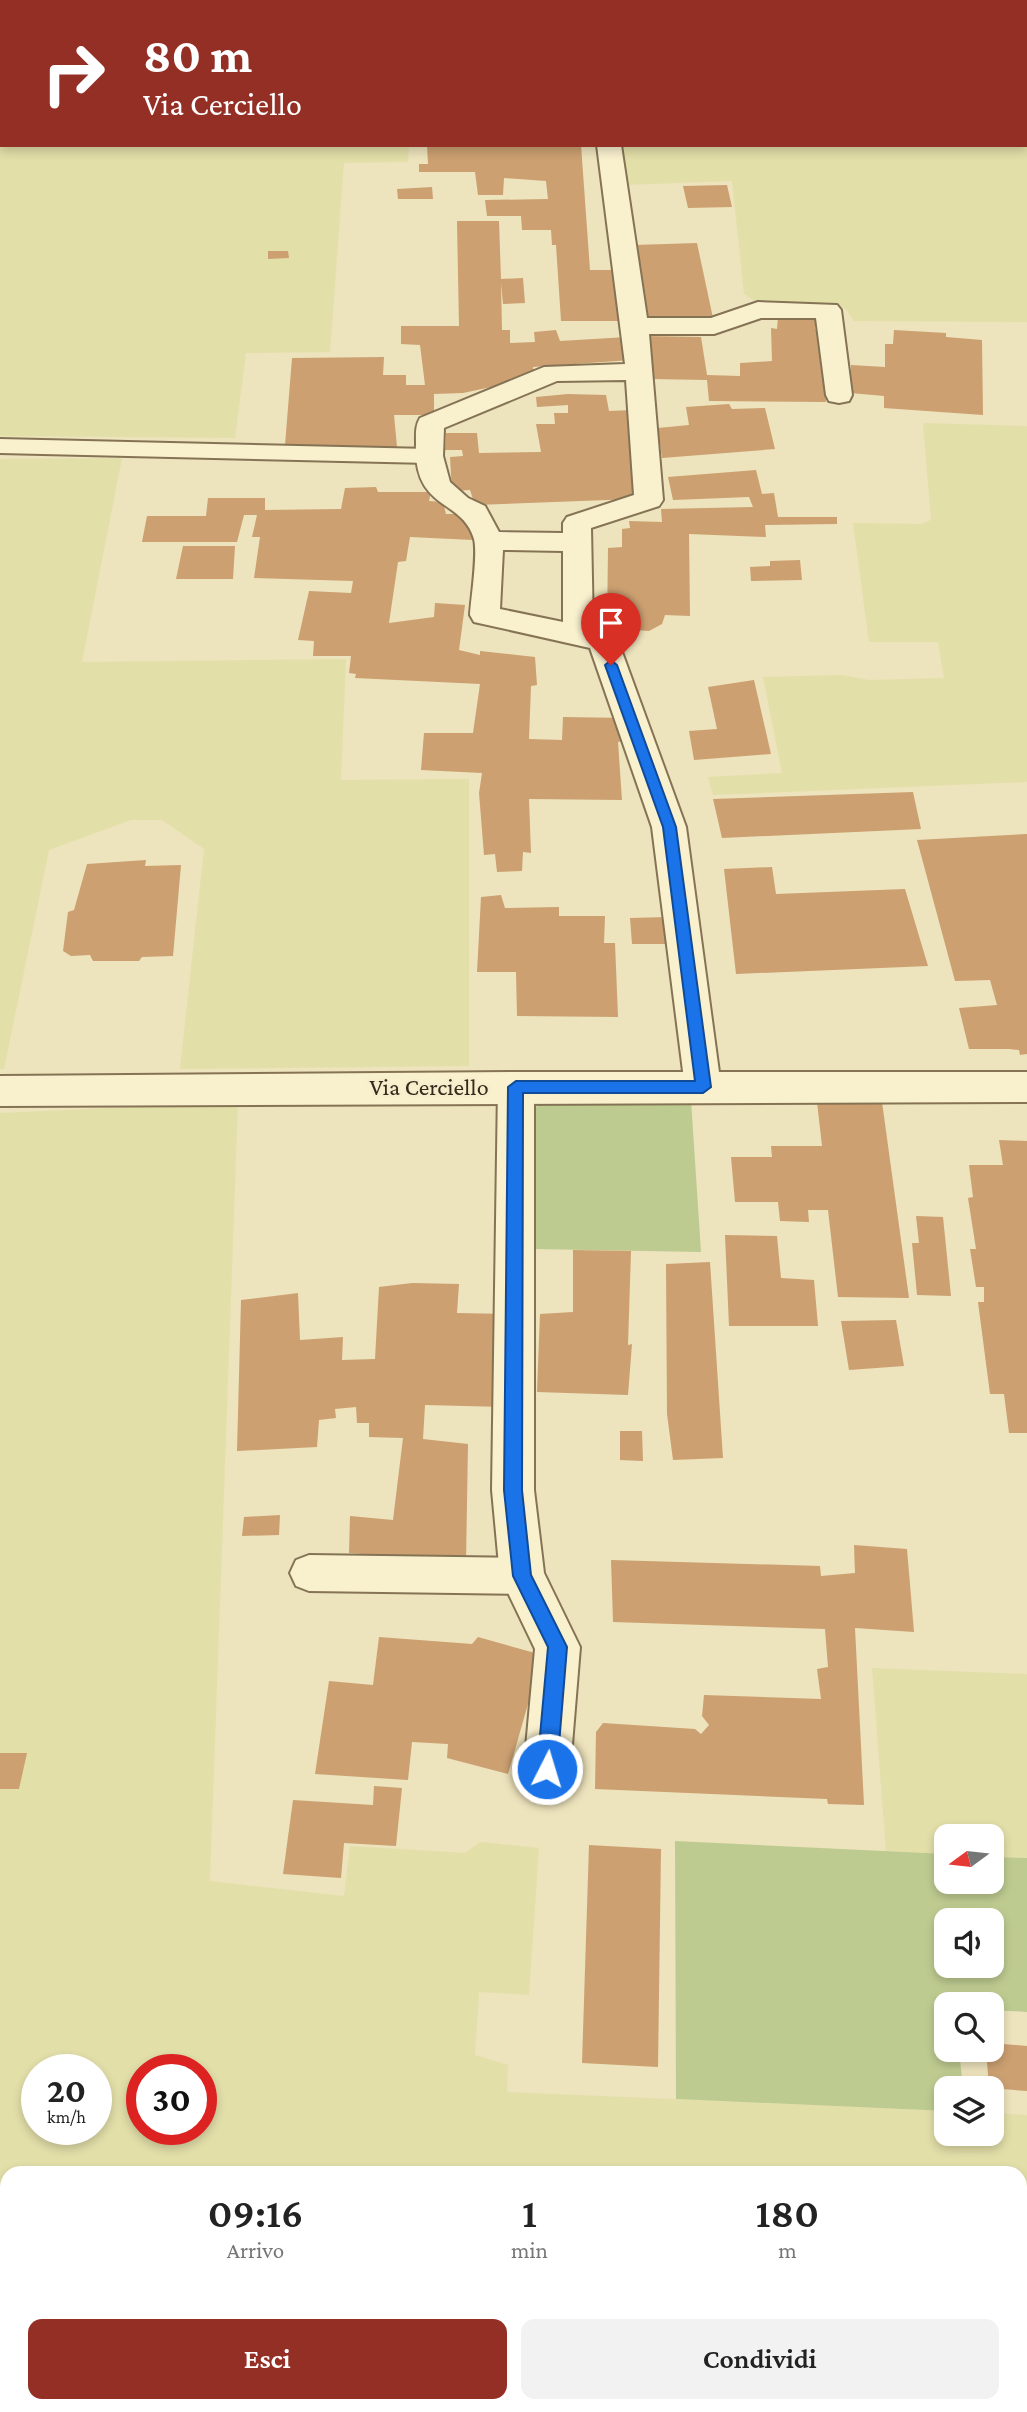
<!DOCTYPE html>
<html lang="it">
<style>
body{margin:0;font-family:"Crimson Pro",serif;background:#f2f2f2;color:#222;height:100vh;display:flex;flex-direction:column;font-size:26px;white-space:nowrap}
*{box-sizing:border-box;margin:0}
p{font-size:23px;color:#767676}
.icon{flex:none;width:38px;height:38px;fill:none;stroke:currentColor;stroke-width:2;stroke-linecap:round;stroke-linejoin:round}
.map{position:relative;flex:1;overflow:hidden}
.sheet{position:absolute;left:0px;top:2166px;width:1027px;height:247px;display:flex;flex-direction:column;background:#fff;border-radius:21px 21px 0 0;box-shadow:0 4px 10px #0003}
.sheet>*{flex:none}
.top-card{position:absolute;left:0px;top:0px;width:1027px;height:147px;box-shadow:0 4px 10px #0003;background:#942f25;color:#fff;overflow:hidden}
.needle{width:46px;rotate:255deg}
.fabs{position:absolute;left:934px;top:1824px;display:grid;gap:14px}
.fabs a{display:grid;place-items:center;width:70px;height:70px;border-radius:14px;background:#fff;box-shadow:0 4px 10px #0003;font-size:35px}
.speed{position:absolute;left:21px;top:2054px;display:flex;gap:14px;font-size:35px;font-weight:700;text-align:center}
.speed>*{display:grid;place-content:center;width:91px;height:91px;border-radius:50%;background:#fff;box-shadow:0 4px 10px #0003;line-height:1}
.speed small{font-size:18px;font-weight:400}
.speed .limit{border:10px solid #d22;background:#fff;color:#111}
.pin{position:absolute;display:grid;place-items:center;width:60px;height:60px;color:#fff;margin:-72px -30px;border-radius:50% 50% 50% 0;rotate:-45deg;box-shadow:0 0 7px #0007}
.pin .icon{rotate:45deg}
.me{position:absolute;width:77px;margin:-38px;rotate:5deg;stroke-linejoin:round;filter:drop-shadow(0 0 5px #0008)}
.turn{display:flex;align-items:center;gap:24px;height:147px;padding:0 28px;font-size:32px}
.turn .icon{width:91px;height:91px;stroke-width:2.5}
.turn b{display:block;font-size:49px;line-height:60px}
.eta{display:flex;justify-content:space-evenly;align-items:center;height:119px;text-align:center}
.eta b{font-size:42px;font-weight:600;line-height:49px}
.action{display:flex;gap:14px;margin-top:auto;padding:14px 28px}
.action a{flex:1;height:80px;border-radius:14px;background:#942f25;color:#fff;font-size:28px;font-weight:600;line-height:80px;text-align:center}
.action a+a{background:#f2f2f2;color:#222}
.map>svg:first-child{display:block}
.farmland{fill:#e3dfa9;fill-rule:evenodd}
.green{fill:#becb90;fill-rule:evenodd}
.building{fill:#cca071}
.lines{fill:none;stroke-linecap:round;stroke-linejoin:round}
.service-casing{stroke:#857355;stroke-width:4}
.minor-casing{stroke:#857355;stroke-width:4}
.tertiary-casing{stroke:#857355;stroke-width:4}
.service{fill:#f9f0ce;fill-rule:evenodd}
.minor{fill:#f9f0ce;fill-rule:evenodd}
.tertiary{fill:#f9f0ce;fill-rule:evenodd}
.route{fill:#1a73e8;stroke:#114b97;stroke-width:2}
.labels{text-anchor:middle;stroke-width:5;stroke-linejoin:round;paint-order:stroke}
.street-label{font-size:24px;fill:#34291b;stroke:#f5edcb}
</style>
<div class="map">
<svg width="1027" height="2412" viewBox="0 0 1027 2412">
<rect width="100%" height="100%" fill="#ede3bc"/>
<path class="farmland" d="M 0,0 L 587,0 L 587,2 L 2,2 L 2,145 L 409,145 L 408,162 L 344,163 L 330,352 L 246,353 L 235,438 L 0,436 Z
M 967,0 L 1027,0 L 1027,322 L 854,321 L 846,309 L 835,305 L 759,304 L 744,294 L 732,181 L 624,185 L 618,145 L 1026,145 L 1026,2 Z
M 923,423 L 1027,426 L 1027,782 L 713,795 L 708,777 L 782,773 L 763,677 L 842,675 L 869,680 L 944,678 L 938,642 L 869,642 L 853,523 L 922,524 L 931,520 Z
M 122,458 L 82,662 L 346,659 L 341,780 L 469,779 L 469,1066 L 180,1069 L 204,849 L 162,820 L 131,820 L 49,850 L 4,1069 L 0,1069 L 0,459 Z
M 238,1102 L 210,1881 L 344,1896 L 350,1846 L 465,1853 L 480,1842 L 539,1848 L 529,1995 L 479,1992 L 475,2055 L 508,2065 L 507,2092 L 947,2111 L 947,2133 L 992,2133 L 992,2113 L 1027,2115 L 1027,2412 L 29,2412 L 29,2406 L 1020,2406 L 1020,2174 L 7,2174 L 7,2303 L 0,2303 L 0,1113 ZM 37,2070 L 96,2070 L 96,2130 L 37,2130 ZM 142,2070 L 201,2070 L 201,2130 L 142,2130 Z
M 872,1668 L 1027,1674 L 1027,1858 L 992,1857 L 992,1836 L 947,1836 L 947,1854 L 886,1851 Z"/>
<path class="green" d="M 542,1100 L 691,1100 L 701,1252 L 533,1249 L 531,1113 Z
M 675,1841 L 947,1854 L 947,1881 L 992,1881 L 992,1857 L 1027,1858 L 1027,2012 L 992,2010 L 992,2004 L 947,2004 L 947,2049 L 959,2049 L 963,2088 L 947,2088 L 947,2111 L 676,2099 ZM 947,1920 L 992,1920 L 992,1965 L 947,1965 Z"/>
<path class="building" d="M 427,145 L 581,145 L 590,270 L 618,270 L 628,321 L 561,321 L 556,245 L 552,245 L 551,230 L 522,230 L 521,216 L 487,216 L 485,200 L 548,199 L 546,181 L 504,178 L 503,195 L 478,195 L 475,172 L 419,172 L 419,164 L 428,164 Z
M 727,185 L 732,207 L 688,208 L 683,186 Z
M 432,187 L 433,199 L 398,199 L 397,189 Z
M 457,221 L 499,221 L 501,279 L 523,278 L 525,303 L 503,304 L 501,283 L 502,330 L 510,330 L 510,343 L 535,342 L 534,332 L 556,330 L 560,341 L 627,337 L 631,360 L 533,367 L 534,378 L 463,393 L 434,394 L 434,415 L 394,415 L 397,447 L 392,449 L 292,448 L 285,445 L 292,358 L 384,357 L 383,375 L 406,375 L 406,385 L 425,385 L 420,345 L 401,344 L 401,326 L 459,326 Z
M 697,243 L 713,318 L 646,319 L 634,245 Z
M 268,251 L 288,251 L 289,258 L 268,259 Z
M 778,317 L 815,319 L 815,329 L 822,329 L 826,402 L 709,401 L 707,380 L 651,379 L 644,336 L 701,337 L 707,375 L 740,376 L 740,363 L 772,361 L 771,328 L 777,329 Z
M 894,330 L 946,333 L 946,337 L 982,340 L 983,415 L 884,408 L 884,396 L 850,393 L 851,365 L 885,367 L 885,344 L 893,344 Z
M 568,394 L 606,395 L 609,411 L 633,410 L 642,458 L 630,459 L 634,499 L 475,505 L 470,490 L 452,491 L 450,457 L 463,456 L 462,450 L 445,450 L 446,433 L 477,433 L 479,453 L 541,452 L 536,424 L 555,424 L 554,413 L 568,413 L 568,405 L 537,407 L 536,397 Z
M 729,404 L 732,409 L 765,408 L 775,449 L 662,458 L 658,428 L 689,425 L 686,407 Z
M 756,470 L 762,494 L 774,493 L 778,517 L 837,517 L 837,524 L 765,525 L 766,537 L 689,534 L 690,616 L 665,615 L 662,624 L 649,631 L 607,628 L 608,548 L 622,547 L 622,529 L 630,528 L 629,521 L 662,522 L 661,509 L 753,507 L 749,497 L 673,500 L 668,477 Z
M 376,487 L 378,492 L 431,492 L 429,501 L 443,502 L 446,514 L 462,514 L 463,522 L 472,522 L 473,540 L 410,537 L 406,561 L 398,562 L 389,623 L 434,617 L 435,603 L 465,605 L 459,650 L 480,655 L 480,651 L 535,657 L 537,685 L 531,686 L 529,739 L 562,740 L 563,717 L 627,718 L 633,739 L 618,742 L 622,800 L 529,799 L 531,853 L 523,852 L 522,871 L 497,872 L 495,854 L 484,855 L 479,793 L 482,773 L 421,770 L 424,733 L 473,733 L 480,684 L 355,678 L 356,674 L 349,673 L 351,656 L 313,656 L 314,641 L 298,640 L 309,591 L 351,593 L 353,581 L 254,578 L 260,537 L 252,537 L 257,515 L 244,515 L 237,542 L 142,542 L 147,516 L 206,516 L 208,498 L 265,498 L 265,510 L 341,509 L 345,488 Z
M 183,546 L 235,546 L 233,579 L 176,579 Z
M 800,560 L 802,580 L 751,581 L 750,567 L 770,566 L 770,561 Z
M 754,680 L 771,754 L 694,760 L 689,731 L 717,729 L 708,687 Z
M 913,792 L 921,829 L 722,838 L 713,799 Z
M 1027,834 L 1027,1054 L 1020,1055 L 1019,1050 L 1009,1049 L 969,1049 L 959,1008 L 997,1005 L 990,980 L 955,981 L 917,840 Z
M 146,860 L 145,866 L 181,865 L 173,956 L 142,957 L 139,961 L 93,961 L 90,955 L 71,956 L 63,951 L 68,912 L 74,910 L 87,864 Z
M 772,867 L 776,894 L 905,889 L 928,966 L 736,974 L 724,869 Z
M 501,895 L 505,908 L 559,907 L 559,916 L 605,916 L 604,943 L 615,943 L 618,1017 L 517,1016 L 516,972 L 477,972 L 481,897 Z
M 668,917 L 673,944 L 632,944 L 630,918 Z
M 817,1102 L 882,1102 L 909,1298 L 838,1297 L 828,1210 L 808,1210 L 809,1222 L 780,1221 L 778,1202 L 735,1202 L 731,1157 L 772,1157 L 771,1146 L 822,1146 Z
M 999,1140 L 1027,1141 L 1027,1433 L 1009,1433 L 1004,1394 L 990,1394 L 978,1302 L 984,1302 L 984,1287 L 976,1287 L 970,1249 L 976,1249 L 968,1198 L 973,1197 L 969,1165 L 1003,1165 Z
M 916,1216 L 943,1217 L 951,1296 L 917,1295 L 912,1243 L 919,1243 Z
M 725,1235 L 777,1236 L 781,1278 L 814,1280 L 818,1326 L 729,1326 Z
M 573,1250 L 631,1251 L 628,1345 L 632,1344 L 628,1395 L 537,1392 L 540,1314 L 573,1312 Z
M 710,1262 L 723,1458 L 673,1460 L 667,1414 L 666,1264 Z
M 412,1283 L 459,1284 L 457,1313 L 507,1314 L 505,1407 L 425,1405 L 423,1439 L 468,1444 L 466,1562 L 349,1553 L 350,1516 L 393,1520 L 403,1438 L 369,1437 L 369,1423 L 357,1423 L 356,1407 L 335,1409 L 336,1418 L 319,1420 L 317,1447 L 237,1451 L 241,1300 L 298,1293 L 300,1340 L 343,1337 L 342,1360 L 375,1359 L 379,1287 Z
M 896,1320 L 904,1366 L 849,1370 L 841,1321 Z
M 620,1431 L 642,1431 L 643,1461 L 620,1460 Z
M 280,1515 L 279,1535 L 242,1536 L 244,1517 Z
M 854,1545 L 907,1549 L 914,1632 L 855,1628 L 864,1805 L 828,1804 L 827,1799 L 595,1789 L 596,1732 L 603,1723 L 695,1729 L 701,1734 L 709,1725 L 702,1716 L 704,1695 L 821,1699 L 817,1669 L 828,1667 L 825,1629 L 613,1622 L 611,1560 L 820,1566 L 821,1576 L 855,1573 Z
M 379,1637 L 472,1644 L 478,1637 L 542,1655 L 508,1774 L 447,1758 L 448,1744 L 412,1742 L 408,1780 L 315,1774 L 329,1681 L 373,1685 Z
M 0,1753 L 27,1753 L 19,1789 L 0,1789 Z
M 374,1786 L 402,1788 L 396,1846 L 344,1843 L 341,1878 L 283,1874 L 293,1800 L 373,1805 Z
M 589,1845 L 661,1849 L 658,2067 L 582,2063 Z
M 992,2043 L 1027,2046 L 1027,2091 L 989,2088 L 986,2049 L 992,2049 Z"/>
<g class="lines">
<defs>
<path id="service" d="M 0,439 L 429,449 L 437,451 L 441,456 L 437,461 L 429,463 L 0,453 Z
M 309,1555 L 522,1558 L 535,1563 L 541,1576 L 535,1589 L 522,1594 L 309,1591 L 296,1586 L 290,1573 L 296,1560 Z"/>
<path id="minor" d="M 587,0 L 609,0 L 609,2 L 587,2 Z
M 597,145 L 621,145 L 647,318 L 711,318 L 758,302 L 837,305 L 841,310 L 852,395 L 849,401 L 839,403 L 829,401 L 826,395 L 816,318 L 761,318 L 714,334 L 649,334 L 663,500 L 659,506 L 591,528 L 593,629 L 614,634 L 618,641 L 686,827 L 721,1087 L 716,1097 L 703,1102 L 690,1097 L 685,1087 L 652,827 L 590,648 L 474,622 L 470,615 C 471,598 478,554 474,539 C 462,498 413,511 416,444 C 416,435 415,426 420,418 L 544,367 L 625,364 ZM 626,380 L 634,495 L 567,517 L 563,523 L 563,533 L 499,532 L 485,506 L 468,498 L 450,482 L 443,456 L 444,428 L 557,381 ZM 503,550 L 563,551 L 563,622 L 500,609 Z
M 516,1072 L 529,1077 L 534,1087 L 534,1490 L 544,1573 L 580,1647 L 570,1769 L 563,1785 L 547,1792 L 531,1785 L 524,1769 L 535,1649 L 500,1576 L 492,1490 L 498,1087 L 503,1077 Z"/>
<path id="tertiary" d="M 516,1072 L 1027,1072 L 1027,1102 L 0,1106 L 0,1076 Z"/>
</defs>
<use href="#service" class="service-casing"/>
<use href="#minor" class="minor-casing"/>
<use href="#tertiary" class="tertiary-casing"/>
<use href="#service" class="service"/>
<use href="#minor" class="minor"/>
<use href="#tertiary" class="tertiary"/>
</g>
<path class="route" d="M 611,660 L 617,665 L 676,827 L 711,1087 L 703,1093 L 523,1093 L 522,1490 L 531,1575 L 567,1647 L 557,1769 L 554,1776 L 547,1779 L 540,1776 L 537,1769 L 548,1647 L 513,1576 L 504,1490 L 508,1087 L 516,1081 L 695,1081 L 663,827 L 605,665 Z"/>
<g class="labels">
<g class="street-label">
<text x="429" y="1095">Via Cerciello</text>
</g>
</g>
</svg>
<div class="fabs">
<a><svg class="needle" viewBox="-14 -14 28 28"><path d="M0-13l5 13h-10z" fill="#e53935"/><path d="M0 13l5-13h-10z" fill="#767676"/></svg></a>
<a><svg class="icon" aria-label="sound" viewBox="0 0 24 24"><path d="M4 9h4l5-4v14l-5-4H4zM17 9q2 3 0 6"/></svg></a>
<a><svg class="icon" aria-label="search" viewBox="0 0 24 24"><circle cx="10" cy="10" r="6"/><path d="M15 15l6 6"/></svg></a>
<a><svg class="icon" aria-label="layers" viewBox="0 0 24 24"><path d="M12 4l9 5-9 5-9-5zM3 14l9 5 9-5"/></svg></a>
</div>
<div class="speed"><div>20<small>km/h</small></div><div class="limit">30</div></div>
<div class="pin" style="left:611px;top:665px;background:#d93025"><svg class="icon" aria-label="arrive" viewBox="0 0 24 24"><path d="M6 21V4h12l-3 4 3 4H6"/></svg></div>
<svg class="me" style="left:547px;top:1769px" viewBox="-20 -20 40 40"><circle r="17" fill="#1a73e8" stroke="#fff" stroke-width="3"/><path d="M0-11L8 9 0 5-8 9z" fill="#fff"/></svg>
<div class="top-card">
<div class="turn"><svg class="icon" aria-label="right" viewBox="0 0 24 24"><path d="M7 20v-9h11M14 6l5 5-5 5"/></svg><div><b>80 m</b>Via Cerciello</div></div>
</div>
<section class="sheet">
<div class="eta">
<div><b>09:16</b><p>Arrivo</p></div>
<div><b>1</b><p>min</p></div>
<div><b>180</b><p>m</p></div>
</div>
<div class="action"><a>Esci</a><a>Condividi</a></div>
</section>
</div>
